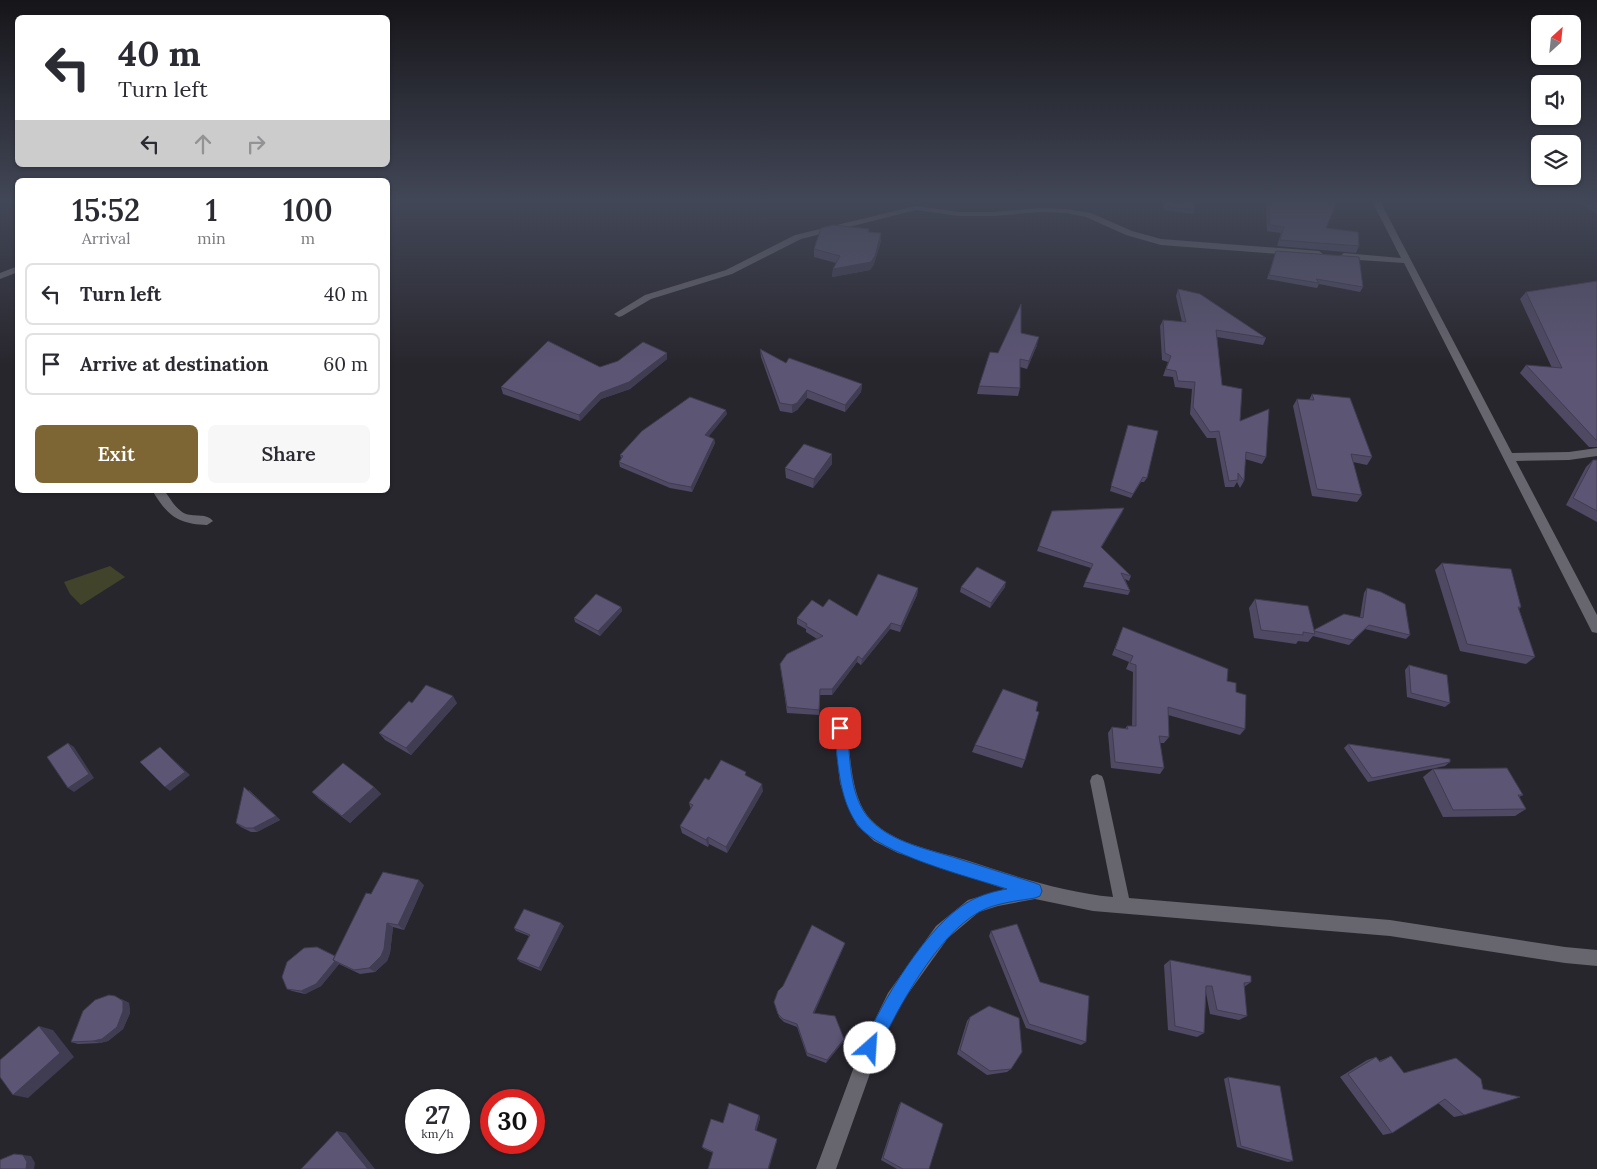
<!DOCTYPE html>
<style>
body{margin:0;font-family:Lora,serif;background:#f7f7f7;color:#2b2b33;height:100vh;display:flex;flex-direction:column;font-size:19px;white-space:nowrap}
*{box-sizing:border-box;margin:0}
p{font-size:16px;color:#7c7c81}
.icon{flex:none;width:28px;height:28px;fill:none;stroke:currentColor;stroke-width:2;stroke-linecap:round;stroke-linejoin:round}
.map{position:relative;flex:1;overflow:hidden}
.sheet{position:absolute;left:15px;top:178px;width:375px;height:315px;display:flex;flex-direction:column;background:#fff;border-radius:8px;box-shadow:0 1px 4px #0004}
.sheet>*{flex:none}
.banner{position:absolute;left:15px;top:15px;width:375px;height:152px;border-radius:8px;box-shadow:0 1px 4px #0004;background:#fff;color:#2b2b33;overflow:hidden}
.needle{width:32px;rotate:27deg}
.buttons{position:absolute;left:1531px;top:15px;display:grid;gap:10px}
.buttons a{display:grid;place-items:center;width:50px;height:50px;border-radius:8px;background:#fff;box-shadow:0 1px 4px #0004;font-size:25px}
.speed{position:absolute;left:405px;top:1089px;display:flex;gap:10px;font-size:25px;font-weight:700;text-align:center}
.speed>*{display:grid;place-content:center;width:65px;height:65px;border-radius:50%;background:#fff;box-shadow:0 1px 4px #0004;line-height:1}
.speed small{font-size:12px;font-weight:400}
.speed .limit{border:8px solid #d22;background:#fff;color:#111}
.pin{position:absolute;display:grid;place-items:center;width:42px;height:42px;color:#fff;margin:-21px;border-radius:10px;box-shadow:0 2px 8px #0006}
.me{position:absolute;width:55px;margin:-28px;rotate:26deg;stroke-linejoin:round;filter:drop-shadow(0 0 4px #0008)}
.turn{display:flex;align-items:center;gap:18px;height:105px;padding:0 20px;font-size:22px}
.turn .icon{width:65px;height:65px;stroke-width:2.5}
.turn b{display:block;font-size:35px;line-height:42px}
.lanes{display:flex;align-items:center;height:48px;padding:0 20px;background:#0003;justify-content:center;gap:25px;direction:ltr}
.lanes .off{opacity:.35}
.eta{display:flex;justify-content:space-evenly;align-items:center;height:85px;text-align:center}
.eta b{font-size:30px;font-weight:600;line-height:35px}
.primary-button{display:flex;gap:10px;margin-top:auto;padding:10px 20px}
.primary-button a{flex:1;height:58px;border-radius:8px;background:#7d6633;color:#fff;font-size:20px;font-weight:600;line-height:58px;text-align:center}
.primary-button a+a{background:#f7f7f7;color:#2b2b33}
ul{padding:0;list-style:none}
li{display:flex;align-items:center;gap:15px;height:62px;margin:0 10px 8px;padding:0 10px;border:2px solid #e1e1e2;border-radius:8px}
li div{flex:1}
li b{display:block;font-size:19px}
li em{font-style:normal}
.map>svg:first-child{display:block}
.green{fill:#41432b}
.lines{fill:none;stroke-linecap:round;stroke-linejoin:round}
.minor{fill:#67656d;fill-rule:evenodd}
.wall{fill:#4f4964}
.shaded-wall{fill:#403c51}
.building{fill:#5c5574;stroke:#403c51}
.route{fill:#1a73e8;stroke:#114b97}
</style>
<div class="map">
<svg width="1597" height="1169" viewBox="0 0 1597 1169">
<rect width="100%" height="100%" fill="#28262d"/>
<path class="green" d="M 110,566 L 125,577 L 81,605 L 70,594 L 64,582 Z"/>
<g class="lines">
<path class="minor" d="M 1372,201 L 1380,201 L 1512,453 L 1569,452 L 1597,448 L 1597,456 L 1569,460 L 1516,461 L 1597,615 L 1597,633 L 1592,632 L 1404,263 L 1344,259 L 1340,256 L 1344,253 L 1401,258 Z
M 916,206 L 959,212 L 993,212 L 1041,208 L 1066,209 L 1091,213 L 1132,231 L 1161,239 L 1319,251 L 1323,254 L 1319,257 L 1161,245 L 1126,235 L 1086,217 L 1066,213 L 1041,212 L 993,216 L 959,216 L 916,210 L 801,239 L 732,274 L 651,299 L 622,316 L 619,317 L 614,314 L 645,295 L 726,270 L 795,235 Z
M 18,266 L 18,272 L 0,279 L 0,273 Z
M 152,490 L 164,490 C 170,498 176,510 186,514 C 195,517 207,513 213,521 L 207,525 C 177,524 167,515 152,490 Z
M 839,709 L 844,711 L 846,715 C 850,744 849,791 867,815 C 889,843 933,850 966,860 C 1014,876 1062,892 1113,897 L 1090,781 L 1092,776 L 1097,774 L 1102,776 L 1104,781 L 1129,898 L 1390,920 L 1565,947 L 1597,950 L 1597,966 L 1565,963 L 1390,936 L 1093,911 L 1035,899 L 998,906 L 979,912 L 948,938 L 900,1005 L 878,1051 L 836,1169 L 816,1169 L 861,1048 L 888,993 L 936,926 L 968,900 L 1005,889 L 898,853 L 874,841 L 857,825 L 847,805 L 840,783 L 832,715 L 834,711 Z"/>
</g>
<path class="wall" d="M 1164,201 L 1194,201 L 1195,210 L 1193,214 L 1164,210 Z
M 1266,201 L 1337,201 L 1326,228 L 1359,246 L 1356,253 L 1277,246 L 1281,233 L 1267,231 Z
M 1576,201 L 1597,201 L 1597,214 Z
M 869,232 L 881,233 L 881,241 L 874,264 L 870,270 L 832,277 L 833,269 L 836,263 L 814,257 L 814,249 Z
M 1276,251 L 1363,287 L 1360,292 L 1319,284 L 1317,288 L 1267,279 Z
M 1597,281 L 1597,447 L 1589,447 L 1520,373 L 1526,365 L 1552,368 L 1520,299 L 1526,292 Z
M 1178,289 L 1266,338 L 1263,345 L 1217,337 L 1222,385 L 1240,421 L 1266,457 L 1262,464 L 1245,459 L 1244,481 L 1240,488 L 1237,482 L 1234,487 L 1225,487 L 1216,438 L 1207,438 L 1190,414 L 1192,389 L 1175,387 L 1173,377 L 1163,376 L 1168,362 L 1162,360 L 1160,326 L 1163,320 L 1182,322 L 1176,296 Z
M 1021,333 L 1037,345 L 1027,369 L 1020,367 L 1020,388 L 1018,396 L 977,394 L 979,386 L 998,353 Z
M 760,349 L 786,363 L 862,384 L 861,392 L 845,412 L 807,398 L 797,410 L 792,413 L 780,411 L 761,357 Z
M 667,359 L 630,389 L 601,399 L 580,421 L 503,394 L 501,387 L 600,367 Z
M 1312,394 L 1372,457 L 1367,465 L 1353,462 L 1362,495 L 1357,502 L 1312,496 L 1293,406 L 1297,399 L 1309,400 Z
M 727,414 L 708,436 L 714,439 L 715,443 L 692,492 L 670,488 L 620,467 L 619,462 L 621,458 L 620,455 Z
M 1128,425 L 1147,478 L 1144,482 L 1141,482 L 1131,498 L 1110,491 Z
M 1593,460 L 1597,460 L 1597,522 L 1566,505 L 1586,467 Z
M 832,464 L 813,488 L 786,478 L 785,468 Z
M 1124,508 L 1101,548 L 1131,576 L 1129,581 L 1125,579 L 1130,591 L 1128,595 L 1083,587 L 1091,568 L 1037,551 L 1052,511 Z
M 1442,563 L 1521,607 L 1519,609 L 1535,657 L 1526,664 L 1460,651 L 1435,570 Z
M 961,587 L 1005,587 L 990,608 L 960,592 Z
M 918,588 L 917,595 L 900,632 L 890,629 L 861,665 L 857,662 L 832,695 L 820,695 L 819,715 L 787,713 L 780,664 L 817,639 L 806,632 L 806,629 L 797,624 L 797,618 L 823,607 L 857,616 Z
M 1367,588 L 1410,635 L 1406,639 L 1365,629 L 1349,645 L 1313,636 L 1308,642 L 1298,641 L 1296,644 L 1254,638 L 1249,608 L 1255,599 L 1314,630 L 1360,617 L 1364,593 Z
M 621,607 L 622,611 L 600,636 L 575,622 L 574,618 Z
M 1123,627 L 1227,681 L 1236,692 L 1245,729 L 1240,735 L 1168,715 L 1169,737 L 1164,743 L 1160,743 L 1164,768 L 1160,774 L 1111,768 L 1108,733 L 1112,727 L 1125,729 L 1127,726 L 1132,726 L 1133,672 L 1126,669 L 1129,662 L 1112,655 Z
M 1409,665 L 1450,703 L 1445,707 L 1407,697 L 1405,670 Z
M 412,703 L 457,703 L 411,755 L 385,740 L 379,733 Z
M 1348,744 L 1450,762 L 1445,766 L 1368,782 L 1344,748 Z
M 975,745 L 1025,760 L 1022,768 L 972,752 Z
M 1433,769 L 1523,795 L 1519,797 L 1526,809 L 1515,816 L 1443,817 L 1423,777 Z
M 747,776 L 763,791 L 727,853 L 709,844 L 708,847 L 682,833 L 680,826 L 691,810 L 689,803 L 709,780 Z
M 374,787 L 381,794 L 350,823 L 319,799 L 312,792 Z
M 249,790 L 280,820 L 257,832 L 251,832 L 241,827 L 236,823 Z
M 424,885 L 404,930 L 393,927 L 390,953 L 387,961 L 375,972 L 360,974 L 339,964 L 321,986 L 305,994 L 292,991 L 287,989 L 335,956 L 371,894 Z
M 564,926 L 541,971 L 520,962 L 517,959 L 529,936 L 516,931 L 514,928 Z
M 991,931 L 1040,982 L 1086,1042 L 1081,1045 L 1026,1028 L 989,936 Z
M 845,943 L 844,946 L 814,1013 L 844,1039 L 843,1042 L 826,1063 L 807,1056 L 797,1027 L 784,1022 L 779,1017 L 774,1002 L 783,986 Z
M 1170,960 L 1251,982 L 1244,987 L 1247,1016 L 1239,1020 L 1210,1014 L 1206,993 L 1204,1033 L 1197,1037 L 1168,1030 L 1164,965 Z
M 121,999 L 129,1003 L 130,1013 L 123,1029 L 108,1041 L 100,1043 L 78,1044 L 71,1042 Z
M 970,1017 L 1011,1069 L 1007,1072 L 987,1075 L 957,1054 L 967,1021 Z
M 1391,1056 L 1404,1073 L 1456,1058 L 1464,1115 L 1454,1117 L 1438,1103 L 1392,1133 L 1383,1135 L 1340,1077 L 1367,1060 L 1376,1057 L 1379,1061 Z
M 1228,1077 L 1293,1161 L 1288,1162 L 1237,1147 L 1224,1079 Z
M 901,1102 L 929,1169 L 897,1169 L 881,1160 L 899,1105 Z
M 759,1115 L 760,1118 L 756,1131 L 777,1141 L 713,1153 L 704,1149 L 702,1147 L 723,1123 Z"/>
<path class="shaded-wall" d="M 881,233 L 881,241 L 874,264 L 870,270 L 832,277 L 833,269 Z
M 1039,337 L 1037,345 L 1027,369 L 1029,361 Z
M 667,353 L 667,359 L 630,389 L 601,399 L 580,421 L 579,415 L 600,393 Z
M 862,384 L 861,392 L 845,412 L 845,405 Z
M 807,390 L 807,398 L 797,410 L 792,413 L 792,405 Z
M 726,410 L 727,414 L 706,440 L 705,435 Z
M 714,439 L 715,443 L 692,492 L 691,487 Z
M 832,454 L 832,464 L 813,488 L 814,479 Z
M 1124,508 L 1122,513 L 1099,552 L 1101,547 Z
M 1006,582 L 1005,587 L 990,608 L 991,603 Z
M 918,588 L 917,595 L 900,632 L 901,626 Z
M 621,607 L 622,611 L 600,636 L 598,631 Z
M 891,623 L 890,629 L 861,665 L 862,659 Z
M 858,656 L 857,662 L 832,695 L 832,689 Z
M 453,696 L 457,703 L 411,755 L 406,748 Z
M 68,743 L 74,747 L 94,778 L 74,792 L 68,788 Z
M 160,747 L 190,775 L 170,791 L 165,787 Z
M 762,784 L 763,791 L 727,853 L 726,847 Z
M 374,787 L 381,794 L 350,823 L 342,816 Z
M 249,790 L 280,820 L 257,832 L 253,828 Z
M 708,837 L 709,844 L 708,847 L 706,840 Z
M 419,880 L 424,885 L 404,930 L 398,925 Z
M 387,923 L 393,927 L 390,953 L 387,961 L 375,972 L 369,968 Z
M 561,923 L 564,926 L 541,971 L 539,968 Z
M 845,943 L 844,946 L 813,1016 L 813,1013 Z
M 335,961 L 339,964 L 321,986 L 305,994 L 301,991 Z
M 115,996 L 129,1003 L 130,1013 L 123,1029 L 108,1041 L 100,1043 L 93,1041 Z
M 39,1026 L 53,1030 L 74,1057 L 28,1098 L 13,1095 Z
M 844,1039 L 843,1042 L 826,1063 L 827,1060 Z
M 759,1115 L 760,1118 L 756,1133 L 755,1130 Z
M 337,1131 L 346,1133 L 375,1169 L 368,1169 Z
M 777,1139 L 777,1141 L 769,1169 L 768,1169 Z
M 23,1155 L 31,1156 L 35,1163 L 34,1169 L 26,1169 Z"/>
<path class="building" d="M 1166,201 L 1194,201 L 1195,210 L 1165,206 Z
M 1269,201 L 1337,201 L 1326,228 L 1358,232 L 1359,246 L 1280,240 L 1284,227 L 1270,225 Z
M 1587,201 L 1597,201 L 1597,207 Z
M 833,225 L 869,229 L 868,232 L 881,233 L 875,256 L 871,262 L 833,269 L 840,256 L 814,249 L 821,228 Z
M 1276,251 L 1359,257 L 1363,287 L 1316,279 L 1319,283 L 1269,275 Z
M 1597,281 L 1597,440 L 1596,440 L 1526,365 L 1562,368 L 1526,292 Z
M 1178,289 L 1200,294 L 1266,338 L 1216,330 L 1222,385 L 1242,389 L 1240,421 L 1269,409 L 1266,457 L 1246,452 L 1244,481 L 1238,473 L 1238,480 L 1229,481 L 1219,431 L 1210,432 L 1193,407 L 1195,382 L 1178,381 L 1176,371 L 1166,369 L 1171,356 L 1165,353 L 1163,320 L 1186,322 Z
M 1021,304 L 1021,333 L 1039,337 L 1029,361 L 1020,359 L 1020,388 L 979,386 L 990,352 L 998,353 Z
M 548,341 L 600,367 L 618,361 L 643,342 L 667,353 L 629,382 L 600,393 L 579,415 L 501,387 Z
M 760,349 L 786,363 L 789,358 L 862,384 L 845,405 L 807,390 L 797,403 L 792,405 L 780,403 Z
M 1312,394 L 1350,398 L 1372,457 L 1351,454 L 1362,495 L 1317,489 L 1297,399 L 1314,400 Z
M 690,397 L 726,410 L 705,435 L 714,439 L 691,487 L 669,483 L 619,462 L 623,456 L 620,455 L 642,431 Z
M 1128,425 L 1158,431 L 1147,478 L 1143,477 L 1133,494 L 1111,486 Z
M 804,444 L 832,454 L 814,479 L 785,468 Z
M 1593,460 L 1597,460 L 1597,511 L 1573,498 Z
M 1124,508 L 1101,547 L 1131,576 L 1121,573 L 1130,591 L 1085,582 L 1093,564 L 1039,546 L 1052,511 Z
M 1442,563 L 1511,569 L 1521,607 L 1518,607 L 1535,657 L 1467,644 Z
M 977,567 L 1006,582 L 991,603 L 961,587 Z
M 878,574 L 918,588 L 901,626 L 891,623 L 862,659 L 858,656 L 832,689 L 820,689 L 819,710 L 787,707 L 780,664 L 787,654 L 823,636 L 806,626 L 807,624 L 797,618 L 812,600 L 823,607 L 829,599 L 857,616 Z
M 1367,588 L 1381,592 L 1405,604 L 1410,635 L 1369,625 L 1353,640 L 1314,631 L 1314,630 L 1344,614 L 1363,618 Z
M 596,594 L 621,607 L 598,631 L 574,618 Z
M 1255,599 L 1308,606 L 1315,634 L 1303,632 L 1303,635 L 1261,630 Z
M 1123,627 L 1228,669 L 1227,681 L 1236,683 L 1236,692 L 1246,695 L 1245,729 L 1168,707 L 1169,737 L 1159,736 L 1164,768 L 1115,762 L 1112,727 L 1128,729 L 1127,726 L 1136,726 L 1136,665 L 1130,663 L 1133,656 L 1115,649 Z
M 1409,665 L 1447,675 L 1450,703 L 1411,693 Z
M 426,685 L 453,696 L 406,748 L 379,733 L 409,701 L 412,703 Z
M 1003,689 L 1038,702 L 1036,711 L 1039,712 L 1025,760 L 975,745 Z
M 68,743 L 89,774 L 68,788 L 47,757 Z
M 1348,744 L 1450,759 L 1450,762 L 1372,778 Z
M 160,747 L 185,772 L 165,787 L 140,762 Z
M 721,760 L 746,772 L 745,775 L 762,784 L 726,847 L 708,837 L 706,840 L 680,826 L 693,805 L 689,803 L 705,778 L 709,780 Z
M 343,763 L 374,787 L 342,816 L 312,792 Z
M 1507,768 L 1523,795 L 1518,795 L 1526,809 L 1453,810 L 1433,769 Z
M 244,787 L 276,816 L 253,828 L 246,828 L 236,823 Z
M 383,872 L 419,880 L 398,925 L 387,923 L 384,949 L 381,956 L 369,968 L 354,970 L 333,960 L 366,893 L 371,894 Z
M 524,909 L 561,923 L 539,968 L 517,959 L 530,935 L 514,928 Z
M 1017,924 L 1040,982 L 1089,996 L 1086,1042 L 1029,1024 L 991,931 Z
M 812,925 L 845,943 L 813,1013 L 835,1016 L 844,1039 L 827,1060 L 807,1053 L 797,1024 L 783,1019 L 778,1014 L 774,1002 L 778,991 L 783,986 Z
M 317,947 L 335,956 L 333,960 L 335,961 L 316,984 L 301,991 L 287,989 L 282,977 L 287,962 L 304,948 Z
M 1170,960 L 1251,976 L 1251,982 L 1244,983 L 1247,1016 L 1217,1010 L 1212,986 L 1206,986 L 1204,1033 L 1175,1026 Z
M 109,995 L 115,996 L 123,1001 L 123,1011 L 117,1027 L 102,1039 L 93,1041 L 71,1042 L 83,1011 L 95,1000 Z
M 989,1006 L 1019,1018 L 1022,1052 L 1011,1069 L 990,1071 L 960,1050 L 970,1017 Z
M 39,1026 L 60,1053 L 13,1095 L 0,1077 L 0,1060 Z
M 1391,1056 L 1404,1073 L 1456,1058 L 1481,1079 L 1483,1089 L 1520,1097 L 1464,1115 L 1445,1099 L 1392,1133 L 1348,1074 L 1376,1057 L 1380,1062 Z
M 1228,1077 L 1280,1086 L 1293,1161 L 1241,1146 Z
M 901,1102 L 943,1124 L 929,1169 L 903,1169 L 883,1158 Z
M 729,1103 L 759,1115 L 755,1130 L 777,1139 L 768,1169 L 708,1169 L 713,1152 L 702,1147 L 711,1119 L 723,1123 Z
M 337,1131 L 368,1169 L 301,1169 Z
M 14,1154 L 23,1155 L 27,1162 L 26,1169 L 0,1169 L 0,1160 L 2,1159 Z"/>
<linearGradient id="sky" x2="0" y2="1"><stop stop-color="#161519"/><stop offset="0.55" stop-color="#424757"/><stop offset="1" stop-color="#424757" stop-opacity="0"/></linearGradient>
<rect width="1597" height="365" fill="url(#sky)"/>
<path class="route" d="M 840,722 L 845,724 L 847,728 C 850,755 849,793 867,816 C 888,842 928,849 959,859 C 984,867 1010,875 1035,883 L 1040,885 L 1042,891 L 1040,896 L 1035,898 C 1017,901 995,903 979,912 C 936,936 897,1010 876,1054 L 870,1056 L 864,1054 L 862,1048 C 880,1004 928,923 970,901 C 981,895 995,891 1007,889 C 970,877 878,854 857,824 C 838,797 838,760 834,728 L 836,724 Z"/>
</svg>
<div class="buttons">
<a><svg class="needle" viewBox="-14 -14 28 28"><path d="M0-13l5 13h-10z" fill="#e53935"/><path d="M0 13l5-13h-10z" fill="#7c7c81"/></svg></a>
<a><svg class="icon" aria-label="sound" viewBox="0 0 24 24"><path d="M4 9h4l5-4v14l-5-4H4zM17 9q2 3 0 6"/></svg></a>
<a><svg class="icon" aria-label="layers" viewBox="0 0 24 24"><path d="M12 4l9 5-9 5-9-5zM3 14l9 5 9-5"/></svg></a>
</div>
<div class="speed"><div>27<small>km/h</small></div><div class="limit">30</div></div>
<div class="pin" style="left:840px;top:728px;background:#d93025"><svg class="icon" aria-label="arrive" viewBox="0 0 24 24"><path d="M6 21V4h12l-3 4 3 4H6"/></svg></div>
<svg class="me" style="left:870px;top:1048px" viewBox="-20 -20 40 40"><circle r="19" fill="#fff"/><path d="M0-13L10 11 0 6-10 11z" fill="#1a73e8"/></svg>
<div class="banner">
<div class="turn"><svg class="icon" aria-label="left" viewBox="0 0 24 24"><path d="M17 20v-9H6M10 6l-5 5 5 5"/></svg><div><b>40 m</b>Turn left</div></div>
<div class="lanes"><svg class="icon" aria-label="left" viewBox="0 0 24 24"><path d="M17 20v-9H6M10 6l-5 5 5 5"/></svg><svg class="icon off" aria-label="ahead" viewBox="0 0 24 24"><path d="M12 20V5M6 11l6-6 6 6"/></svg><svg class="icon off" aria-label="right" viewBox="0 0 24 24"><path d="M7 20v-9h11M14 6l5 5-5 5"/></svg></div>
</div>
<section class="sheet">
<div class="eta">
<div><b>15:52</b><p>Arrival</p></div>
<div><b>1</b><p>min</p></div>
<div><b>100</b><p>m</p></div>
</div>
<ul>
<li><svg class="icon" aria-label="left" viewBox="0 0 24 24"><path d="M17 20v-9H6M10 6l-5 5 5 5"/></svg><div><b>Turn left</b></div><em>40 m</em></li>
<li><svg class="icon" aria-label="arrive" viewBox="0 0 24 24"><path d="M6 21V4h12l-3 4 3 4H6"/></svg><div><b>Arrive at destination</b></div><em>60 m</em></li>
</ul>
<div class="primary-button"><a>Exit</a><a>Share</a></div>
</section>
</div>
